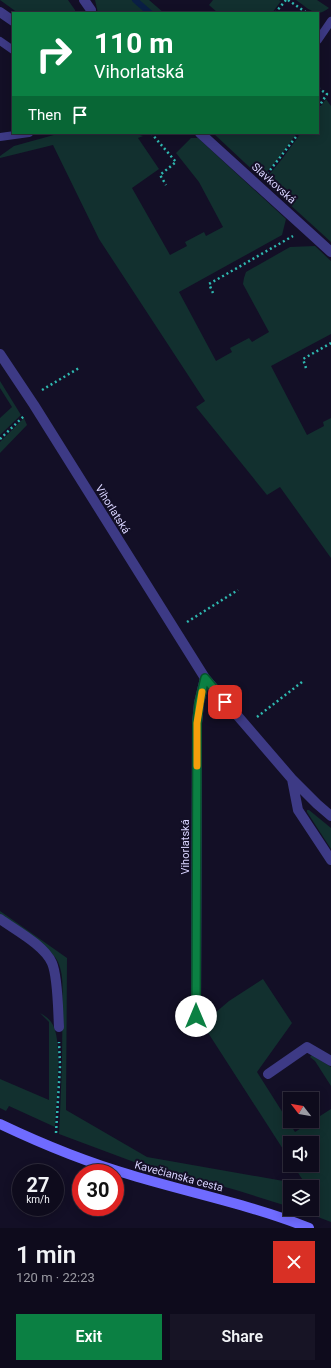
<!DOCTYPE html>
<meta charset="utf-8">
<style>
body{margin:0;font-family:Roboto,sans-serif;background:#171425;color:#f1f3f6;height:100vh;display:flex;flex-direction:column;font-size:15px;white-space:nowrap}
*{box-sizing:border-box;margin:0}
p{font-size:13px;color:#9b9ba3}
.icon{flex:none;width:22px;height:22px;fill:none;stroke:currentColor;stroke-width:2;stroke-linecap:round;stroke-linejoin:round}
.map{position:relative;height:1228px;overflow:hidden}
.drawer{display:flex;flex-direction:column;background:#0e0b1c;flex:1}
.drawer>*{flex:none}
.top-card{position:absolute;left:12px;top:12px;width:307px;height:122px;border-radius:0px;box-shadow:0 2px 10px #0003,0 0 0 1px #2e2b3b;background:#0b8043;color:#fff;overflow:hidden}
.needle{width:26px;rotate:301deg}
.tools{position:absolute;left:283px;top:1092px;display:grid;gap:8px}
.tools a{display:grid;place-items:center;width:36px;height:36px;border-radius:0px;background:#0e0b1c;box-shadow:0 2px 10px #0003,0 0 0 1px #2e2b3b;font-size:20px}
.speed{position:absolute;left:12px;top:1164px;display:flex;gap:8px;font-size:20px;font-weight:700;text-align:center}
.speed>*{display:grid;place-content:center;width:52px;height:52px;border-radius:50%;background:#0e0b1c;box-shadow:0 2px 10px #0003,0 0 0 1px #2e2b3b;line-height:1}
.speed small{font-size:10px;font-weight:400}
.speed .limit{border:6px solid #d22;background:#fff;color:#111}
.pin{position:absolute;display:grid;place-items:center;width:34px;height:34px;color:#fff;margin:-17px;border-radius:8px;box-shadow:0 2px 6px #0006}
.me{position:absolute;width:44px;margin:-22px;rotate:0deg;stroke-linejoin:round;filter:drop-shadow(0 0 3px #0008)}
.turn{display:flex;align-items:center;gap:14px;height:84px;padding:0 16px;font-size:18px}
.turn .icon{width:52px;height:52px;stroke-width:2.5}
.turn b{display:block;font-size:28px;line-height:34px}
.then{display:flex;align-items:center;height:38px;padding:0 16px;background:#0003;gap:8px;font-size:15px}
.round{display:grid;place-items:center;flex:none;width:42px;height:42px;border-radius:0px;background:#171425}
.headline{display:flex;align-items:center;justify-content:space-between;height:68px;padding:0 16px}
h1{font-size:24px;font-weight:600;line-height:30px}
.cta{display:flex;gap:8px;margin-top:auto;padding:8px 16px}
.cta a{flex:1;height:46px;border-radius:0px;background:#0b8043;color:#fff;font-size:16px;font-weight:600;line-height:46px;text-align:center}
.cta a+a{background:#171425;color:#f1f3f6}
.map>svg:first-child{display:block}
.green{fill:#12302f}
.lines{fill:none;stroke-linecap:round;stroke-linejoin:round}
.stream{stroke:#0a1f44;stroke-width:6}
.path{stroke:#2fb8b0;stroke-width:2.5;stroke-dasharray:2 3;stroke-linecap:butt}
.lane{stroke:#3d3a85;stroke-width:8}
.street{stroke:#3d3a85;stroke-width:10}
.secondary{stroke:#6f6bff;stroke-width:10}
.route-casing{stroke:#07532c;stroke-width:10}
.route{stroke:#0b8043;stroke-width:7}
.slow{stroke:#f59e0b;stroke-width:7}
.labels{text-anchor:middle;stroke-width:4;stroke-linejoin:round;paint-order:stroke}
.street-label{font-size:11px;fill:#d9d4ff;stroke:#130f26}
</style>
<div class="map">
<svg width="331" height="1228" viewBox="0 0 331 1228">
<rect width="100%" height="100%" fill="#130f26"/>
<path class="green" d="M 0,0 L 68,0 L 75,10 L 75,13 L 18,13 Z
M 95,0 L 149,0 L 164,13 L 98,13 Z
M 213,0 L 279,0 L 281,1 L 272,13 L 218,13 L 209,5 Z
M 296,0 L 317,0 L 329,8 C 316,19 308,8 296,0 Z
M 326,99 L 331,106 L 331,242 L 264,181 L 282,159 L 301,133 L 318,133 L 318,110 Z
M 61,133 L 133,133 L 143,136 L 138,138 L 159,169 L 132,188 L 170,255 L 187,246 L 185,242 L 204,232 L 206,236 L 223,227 L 199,182 L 176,153 L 191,138 L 198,138 L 286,219 L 282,235 L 179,292 L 216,361 L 232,352 L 230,348 L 249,338 L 252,342 L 269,332 L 243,284 L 244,278 L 246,272 L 290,247 L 315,246 L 331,261 L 331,334 L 271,366 L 307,435 L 324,426 L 323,422 L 331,418 L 331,558 L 280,487 L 267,495 L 196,407 L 205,401 L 99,239 L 53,145 L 0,158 L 0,156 L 14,146 Z
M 213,133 L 297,133 L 279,158 L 261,178 Z
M 0,381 L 21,415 L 0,435 L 0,418 L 12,407 L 0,388 Z
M 24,418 L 27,425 L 0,453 L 0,442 Z
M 307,810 L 309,810 L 331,828 L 331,849 L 307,812 Z
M 0,911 L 67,958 L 66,1110 L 147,1157 L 306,1185 L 293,1165 L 312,1165 L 312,1143 L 290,1143 L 290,1160 L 205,1028 L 208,1019 L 229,1001 L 263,979 L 292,1023 L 257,1072 L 295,1132 L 331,1109 L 331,1222 L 297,1209 L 312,1209 L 312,1187 L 290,1187 L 290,1207 L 236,1190 L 134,1162 L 59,1134 C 61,1093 63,1052 62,1011 C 62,995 65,975 57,960 C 50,947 13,924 0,914 Z
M 40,1013 C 45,1016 50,1019 53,1025 C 63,1044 56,1104 55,1127 L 9,1106 L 6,1111 L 0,1108 L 0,1079 L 49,1100 L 49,1022 Z
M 312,1055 L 331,1067 L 331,1086 L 315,1061 L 310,1057 Z"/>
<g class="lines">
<path class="stream" d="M 135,0 L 150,13"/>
<path class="path" d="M 288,0 L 307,13
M 275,13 L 286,0
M 318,88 L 327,94 L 318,108
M 151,133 L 176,162 L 160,175 L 166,185
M 267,174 L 299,133
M 213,293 L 209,284 L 293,236
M 306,368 L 303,359 L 331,343
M 42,390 L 79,368
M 0,439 L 24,416
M 187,622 L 238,590
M 257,717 L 302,682
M 56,1133 L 60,1066 L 59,1042"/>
<path class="lane" d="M 318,40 L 331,21
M 0,41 L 13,50
M 0,137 L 29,133"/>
<path class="street" d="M 84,0 L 91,10 L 90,13
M 0,12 L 13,21
M 200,133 L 331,252
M 0,354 L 34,405 L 205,678 L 292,779 L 298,810 L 331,860
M 292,779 L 317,804 L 331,816
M 0,919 C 15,930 44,945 52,963 C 58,977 58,1011 59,1027
M 196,1016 L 197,723 L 199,703 L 205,678
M 268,1074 L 307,1047 L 331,1061"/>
<path class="secondary" d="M 0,1124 C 42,1144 86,1162 131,1175 C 190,1193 252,1205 309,1228"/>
</g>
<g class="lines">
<defs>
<path id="route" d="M 196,1016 L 197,723 L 199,703 L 205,678 L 225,702"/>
</defs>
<use href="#route" class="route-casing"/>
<use href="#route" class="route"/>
<path class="slow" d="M 197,766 L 197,723 L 202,692"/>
</g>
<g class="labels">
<g class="street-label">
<text transform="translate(274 183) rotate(42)" y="4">Slavkovská</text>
<text transform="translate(113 509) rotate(58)" y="4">Vihorlatská</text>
<text transform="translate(185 847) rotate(-90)" y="4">Vihorlatská</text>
<text transform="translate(179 1176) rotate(15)" y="4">Kavečianska cesta</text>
</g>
</g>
</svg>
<div class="tools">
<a><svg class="needle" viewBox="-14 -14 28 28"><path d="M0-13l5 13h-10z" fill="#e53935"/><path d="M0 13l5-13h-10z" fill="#9b9ba3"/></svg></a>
<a><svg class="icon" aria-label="sound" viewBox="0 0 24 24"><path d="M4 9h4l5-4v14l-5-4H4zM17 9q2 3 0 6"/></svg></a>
<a><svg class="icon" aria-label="layers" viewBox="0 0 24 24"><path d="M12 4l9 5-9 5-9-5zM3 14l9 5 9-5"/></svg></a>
</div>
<div class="speed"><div>27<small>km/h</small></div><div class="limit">30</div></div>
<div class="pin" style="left:225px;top:702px;background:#d93025"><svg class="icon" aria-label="arrive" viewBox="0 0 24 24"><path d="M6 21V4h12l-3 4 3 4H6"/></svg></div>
<svg class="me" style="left:196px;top:1016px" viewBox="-20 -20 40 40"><circle r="19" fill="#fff"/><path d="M0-13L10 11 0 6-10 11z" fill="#0b8043"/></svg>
<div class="top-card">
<div class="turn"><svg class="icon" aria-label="right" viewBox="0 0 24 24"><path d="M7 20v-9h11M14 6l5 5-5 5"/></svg><div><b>110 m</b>Vihorlatská</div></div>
<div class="then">Then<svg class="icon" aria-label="arrive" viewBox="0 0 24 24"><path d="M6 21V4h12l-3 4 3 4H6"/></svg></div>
</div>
</div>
<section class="drawer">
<div class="headline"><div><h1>1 min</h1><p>120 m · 22:23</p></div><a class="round" style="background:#d93025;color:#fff"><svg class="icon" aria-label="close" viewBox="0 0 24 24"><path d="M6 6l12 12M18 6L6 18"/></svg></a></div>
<div class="cta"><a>Exit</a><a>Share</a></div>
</section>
